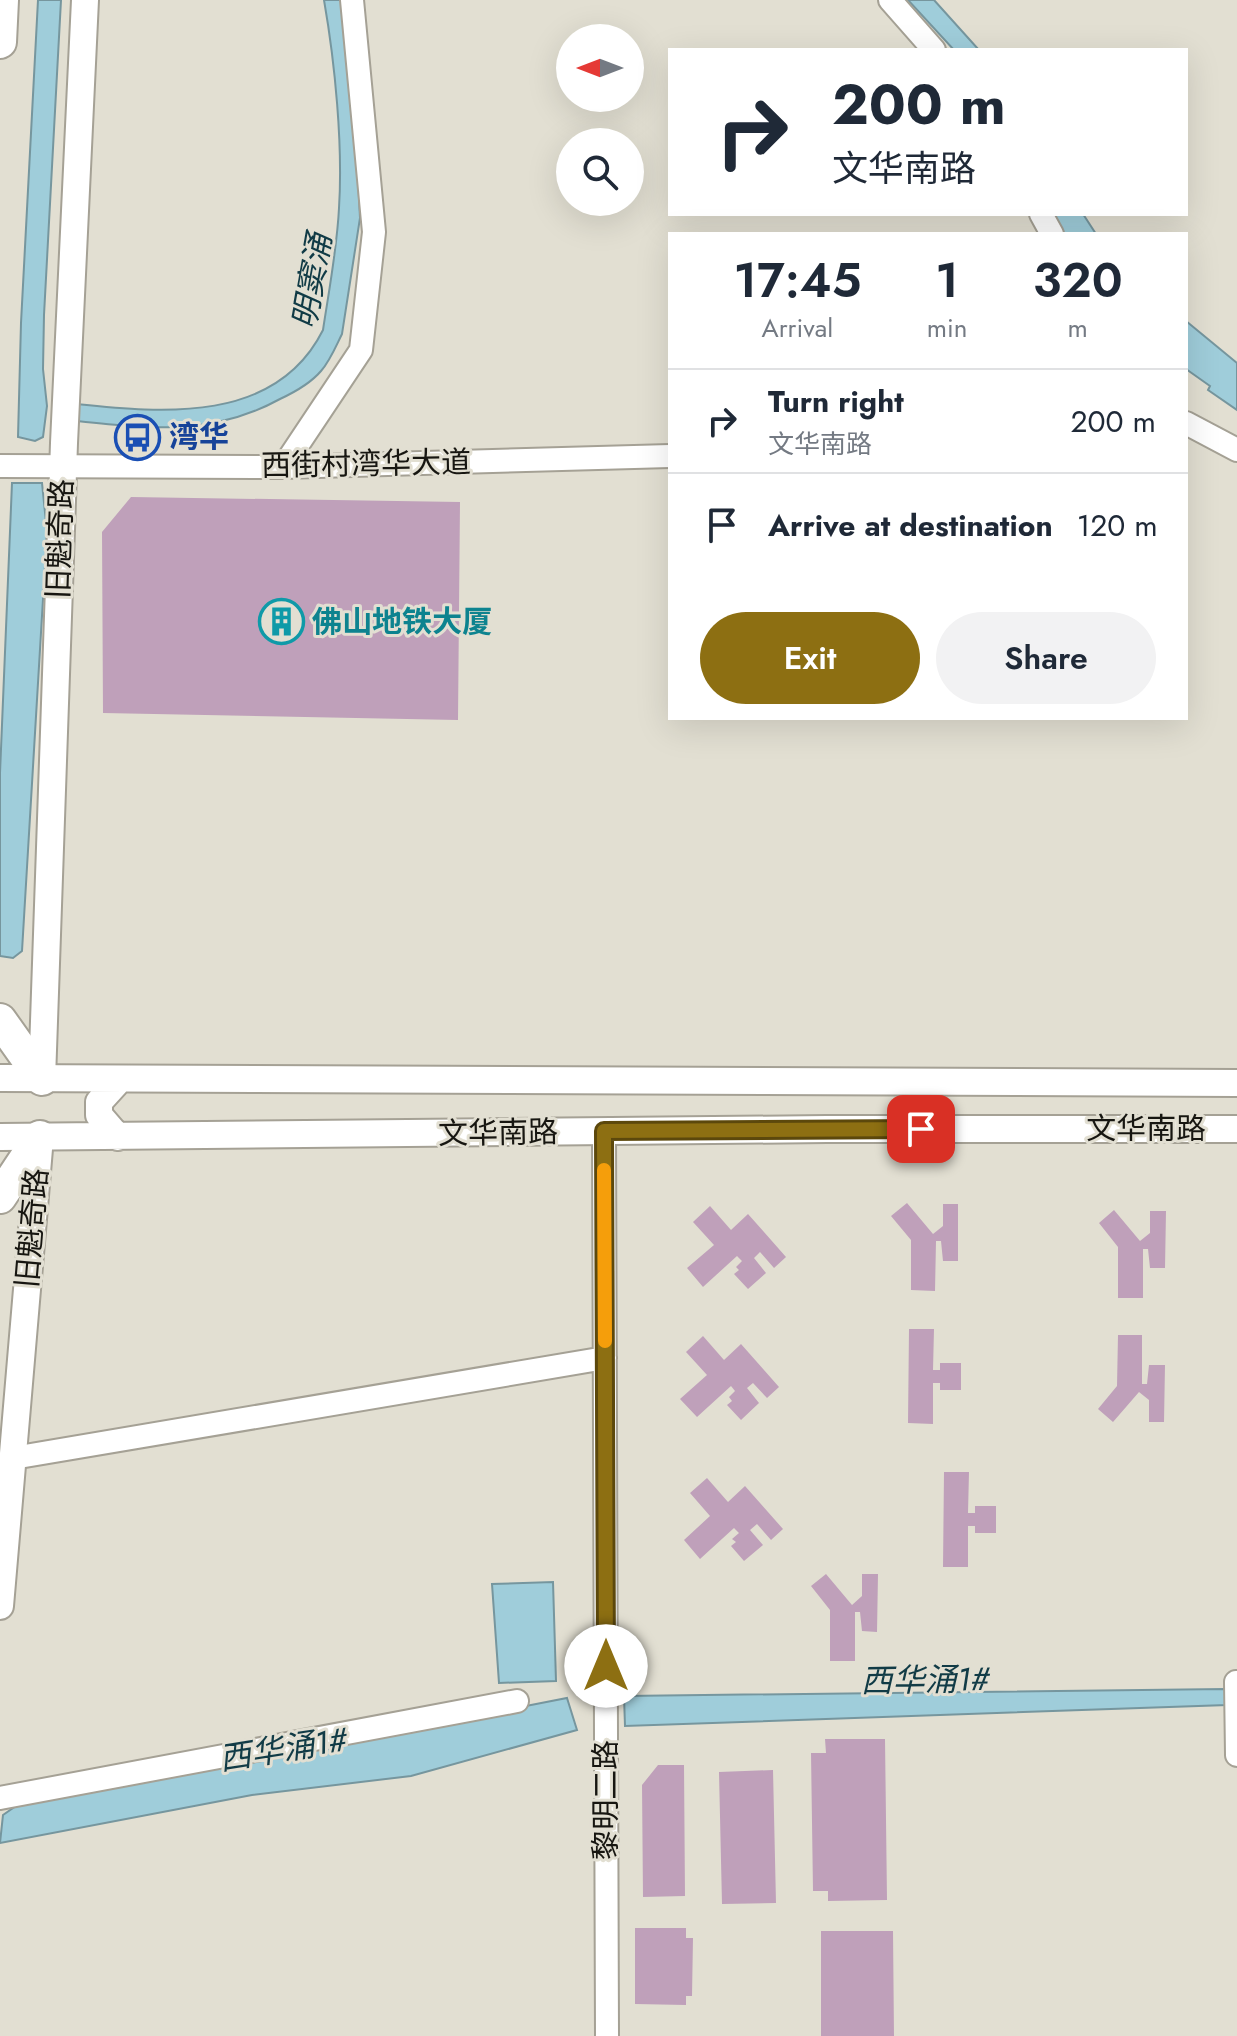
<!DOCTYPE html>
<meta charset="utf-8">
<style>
body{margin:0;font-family:Jost,"Noto Sans SC",sans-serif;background:#f2f2f3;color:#1f2937;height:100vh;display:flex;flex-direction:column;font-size:30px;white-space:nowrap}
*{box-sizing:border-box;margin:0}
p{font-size:26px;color:#747a83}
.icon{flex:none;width:44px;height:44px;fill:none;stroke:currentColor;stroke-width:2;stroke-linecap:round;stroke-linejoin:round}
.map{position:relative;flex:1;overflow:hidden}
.panel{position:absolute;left:668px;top:232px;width:520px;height:488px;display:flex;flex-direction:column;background:#fff;border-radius:0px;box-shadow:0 8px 32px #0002}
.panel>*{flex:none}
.guide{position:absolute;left:668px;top:48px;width:520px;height:168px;border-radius:0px;box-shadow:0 8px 32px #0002;background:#fff;color:#1f2937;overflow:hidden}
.needle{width:52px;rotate:270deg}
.fabs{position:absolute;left:556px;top:24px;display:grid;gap:16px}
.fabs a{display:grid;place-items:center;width:88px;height:88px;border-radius:50%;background:#fff;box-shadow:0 8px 32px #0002;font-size:40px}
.pin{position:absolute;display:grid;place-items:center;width:68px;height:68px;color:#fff;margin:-34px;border-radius:16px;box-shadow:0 4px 12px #0006}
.me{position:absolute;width:88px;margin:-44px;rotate:0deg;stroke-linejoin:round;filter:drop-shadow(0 0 6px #0008)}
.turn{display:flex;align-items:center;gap:28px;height:168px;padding:0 32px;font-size:36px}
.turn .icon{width:104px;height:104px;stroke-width:2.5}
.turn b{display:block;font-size:56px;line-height:68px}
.eta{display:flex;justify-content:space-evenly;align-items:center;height:136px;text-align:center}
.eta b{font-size:48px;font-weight:600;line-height:56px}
.cta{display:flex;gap:16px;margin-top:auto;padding:16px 32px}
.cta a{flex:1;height:92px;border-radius:48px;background:#8d6f12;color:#fff;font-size:32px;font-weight:600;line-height:92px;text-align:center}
.cta a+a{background:#f2f2f3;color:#1f2937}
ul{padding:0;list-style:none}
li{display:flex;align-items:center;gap:24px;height:104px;padding:0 32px;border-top:2px solid #e0e1e3}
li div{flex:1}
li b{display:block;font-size:30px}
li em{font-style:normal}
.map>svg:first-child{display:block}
.water{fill:#9fcdda;stroke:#76969e;stroke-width:2}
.building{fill:#bfa0ba}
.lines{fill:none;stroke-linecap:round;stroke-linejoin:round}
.minor-casing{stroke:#a5a195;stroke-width:26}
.major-casing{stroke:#a5a195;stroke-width:30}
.highway-casing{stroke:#a5a195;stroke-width:36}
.minor{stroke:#fff;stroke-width:22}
.major{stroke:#fff;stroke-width:26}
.highway{stroke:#fff;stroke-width:32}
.route-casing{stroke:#5c480c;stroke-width:20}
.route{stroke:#8d6f12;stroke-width:14}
.slow{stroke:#f59e0b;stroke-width:14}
.labels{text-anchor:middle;stroke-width:6;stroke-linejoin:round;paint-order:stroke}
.transit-label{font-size:30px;font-weight:bold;fill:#164399;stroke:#e2dfd2;text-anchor:start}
.street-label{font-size:30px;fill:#171611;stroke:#e2dfd2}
.culture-label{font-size:30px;font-weight:bold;fill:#0d838f;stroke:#e2dfd2;text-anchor:start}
.water-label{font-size:32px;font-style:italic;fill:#113b46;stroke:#e2dfd2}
</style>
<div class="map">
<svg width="1237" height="2036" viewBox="0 0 1237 2036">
<rect width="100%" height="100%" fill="#e2dfd2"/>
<path class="water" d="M 38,0 L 61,0 L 44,315 L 43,369 L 47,406 L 43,437 L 35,441 L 18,437 L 21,323 Z
M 324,0 L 342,0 L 356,137 L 360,218 L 342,334 C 336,346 330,361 321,371 C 310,384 295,392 280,399 C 213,436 150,429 76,421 L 76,404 C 163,413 276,424 323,330 C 329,290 337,249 339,208 C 343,145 335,63 324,0 Z
M 908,0 L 934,0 L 979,50 L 954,50 Z
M 1052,214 L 1083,214 L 1096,234 L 1062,234 Z
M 1186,321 L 1237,363 L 1237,410 L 1208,390 L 1210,386 L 1186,369 Z
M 12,483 L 42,483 L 47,532 L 22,951 L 13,958 L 0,956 L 0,773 Z
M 553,1582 L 556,1681 L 499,1683 L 492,1584 Z
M 1225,1689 L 1227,1705 L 625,1726 L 624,1696 Z
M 567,1698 L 577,1730 L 411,1776 L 252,1795 L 0,1843 L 3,1815 L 16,1806 Z"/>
<path class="building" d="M 131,497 L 460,502 L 458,720 L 103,713 L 102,532 Z
M 907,1203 L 933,1234 L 943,1226 L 943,1204 L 958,1204 L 958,1261 L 943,1261 L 941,1241 L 936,1241 L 935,1291 L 911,1290 L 911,1240 L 891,1216 Z
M 710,1206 L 731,1230 L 748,1214 L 786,1257 L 774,1268 L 760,1252 L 754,1258 L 766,1273 L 748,1289 L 734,1274 L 739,1270 L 736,1267 L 742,1261 L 737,1256 L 703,1287 L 687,1268 L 714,1245 L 693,1222 Z
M 1114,1210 L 1140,1241 L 1150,1233 L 1150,1211 L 1166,1211 L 1165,1268 L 1150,1268 L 1148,1249 L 1143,1249 L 1143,1298 L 1118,1298 L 1118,1247 L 1099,1223 Z
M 909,1329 L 934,1329 L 933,1370 L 940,1370 L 940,1363 L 961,1363 L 961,1390 L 940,1390 L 940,1383 L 933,1383 L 933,1424 L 908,1423 Z
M 1118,1335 L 1142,1335 L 1142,1384 L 1147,1384 L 1149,1365 L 1165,1365 L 1164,1422 L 1149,1422 L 1149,1400 L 1139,1392 L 1113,1422 L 1098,1409 L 1117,1386 Z
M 703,1336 L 724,1360 L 741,1344 L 779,1387 L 767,1398 L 753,1383 L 747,1388 L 759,1403 L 741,1420 L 727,1405 L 732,1401 L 729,1397 L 735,1391 L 731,1386 L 697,1417 L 680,1399 L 707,1375 L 686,1352 Z
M 944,1472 L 969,1472 L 968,1513 L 975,1513 L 975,1506 L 996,1506 L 996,1533 L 975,1533 L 975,1526 L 968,1526 L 968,1567 L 943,1567 Z
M 707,1478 L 728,1502 L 745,1486 L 783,1529 L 771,1540 L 757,1524 L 750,1530 L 763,1545 L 744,1561 L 731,1546 L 736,1542 L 732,1539 L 739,1533 L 734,1528 L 700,1559 L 684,1540 L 710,1516 L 690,1493 Z
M 826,1574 L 852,1605 L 862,1596 L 862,1574 L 878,1574 L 877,1632 L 862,1631 L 860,1612 L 855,1612 L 855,1661 L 830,1661 L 830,1610 L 811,1586 Z
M 825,1739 L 885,1739 L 887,1900 L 828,1901 L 828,1891 L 813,1891 L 811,1753 L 826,1753 Z
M 658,1765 L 684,1765 L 685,1896 L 643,1897 L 642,1785 Z
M 773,1770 L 776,1903 L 722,1904 L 719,1772 Z
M 635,1928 L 686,1928 L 686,1938 L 693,1938 L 692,1996 L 686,1996 L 686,2005 L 635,2004 Z
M 821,1931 L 893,1931 L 894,2036 L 821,2036 Z"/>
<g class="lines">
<defs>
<path id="minor" d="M 890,0 L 934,50
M 1041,214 L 1052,234
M 1186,423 L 1237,450
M 0,466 L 283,467 L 670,456
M 283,467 L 361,350 L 374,232 L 352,0
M 604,1131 L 607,2036
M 13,1458 L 605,1358
M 1236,1682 L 1237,1755
M 0,1798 L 517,1701"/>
<path id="major" d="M 0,1078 L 1237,1083
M 42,1079 L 64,443 L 85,0
M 0,1137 L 827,1129 L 1237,1129
M 118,1137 L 99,1115 L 99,1102 L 120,1079
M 0,1606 L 40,1137"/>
<path id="highway" d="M 0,42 L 2,0
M 0,1020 L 42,1079
M 0,1197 L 40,1137"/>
</defs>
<use href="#minor" class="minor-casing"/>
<use href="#major" class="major-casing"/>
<use href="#highway" class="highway-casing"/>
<use href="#minor" class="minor"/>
<use href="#major" class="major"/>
<use href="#highway" class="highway"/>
</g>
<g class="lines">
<defs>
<path id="route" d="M 606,1666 L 604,1131 L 921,1129"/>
</defs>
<use href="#route" class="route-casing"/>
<use href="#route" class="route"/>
<path class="slow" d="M 604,1170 L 605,1341"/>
</g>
<defs>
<symbol id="bus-ring" viewBox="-11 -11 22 22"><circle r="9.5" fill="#e2dfd2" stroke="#1a4fb4" stroke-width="1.5"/><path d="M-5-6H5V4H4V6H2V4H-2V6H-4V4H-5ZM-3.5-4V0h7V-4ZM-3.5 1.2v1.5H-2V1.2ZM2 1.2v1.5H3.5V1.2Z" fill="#1a4fb4"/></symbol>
<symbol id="building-ring" viewBox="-11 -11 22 22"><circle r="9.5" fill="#e2dfd2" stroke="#0f9aa8" stroke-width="1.5"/><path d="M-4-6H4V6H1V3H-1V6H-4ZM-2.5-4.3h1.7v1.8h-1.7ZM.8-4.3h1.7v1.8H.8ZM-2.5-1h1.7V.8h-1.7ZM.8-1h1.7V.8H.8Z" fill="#0f9aa8"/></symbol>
</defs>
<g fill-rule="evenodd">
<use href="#bus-ring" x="112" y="412" width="51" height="51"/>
<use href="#building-ring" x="256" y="596" width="51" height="51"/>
</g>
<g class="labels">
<g class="transit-label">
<text x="169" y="447">湾华</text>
</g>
<g class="street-label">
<text transform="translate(366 464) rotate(-1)" y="10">西街村湾华大道</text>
<text transform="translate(60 539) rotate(-88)" y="10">旧魁奇路</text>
<text x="1146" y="1139">文华南路</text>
<text transform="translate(498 1133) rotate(-1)" y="10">文华南路</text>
<text transform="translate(32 1228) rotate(-85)" y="10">旧魁奇路</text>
<text transform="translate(606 1800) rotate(-90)" y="10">黎明二路</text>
</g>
<g class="culture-label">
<text x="312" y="632">佛山地铁大厦</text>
</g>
<g class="water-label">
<text transform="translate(312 281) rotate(-80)" y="11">明窦涌</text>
<text transform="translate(925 1680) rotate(-1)" y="11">西华涌1#</text>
<text transform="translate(283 1749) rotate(-9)" y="11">西华涌1#</text>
</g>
</g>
</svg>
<div class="fabs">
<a><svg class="needle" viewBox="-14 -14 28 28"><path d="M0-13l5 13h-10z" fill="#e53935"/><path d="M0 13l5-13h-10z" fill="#747a83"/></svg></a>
<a><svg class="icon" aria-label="search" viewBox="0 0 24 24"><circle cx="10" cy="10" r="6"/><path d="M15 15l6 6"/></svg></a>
</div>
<div class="pin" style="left:921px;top:1129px;background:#d93025"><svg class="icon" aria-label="arrive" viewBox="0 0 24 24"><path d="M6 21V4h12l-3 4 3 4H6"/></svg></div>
<svg class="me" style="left:606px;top:1666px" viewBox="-20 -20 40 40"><circle r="19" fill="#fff"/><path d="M0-13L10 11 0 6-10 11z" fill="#8d6f12"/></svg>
<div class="guide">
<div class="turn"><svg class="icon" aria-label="right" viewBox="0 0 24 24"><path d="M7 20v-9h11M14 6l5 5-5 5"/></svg><div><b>200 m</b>文华南路</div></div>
</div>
<section class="panel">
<div class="eta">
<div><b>17:45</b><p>Arrival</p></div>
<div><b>1</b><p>min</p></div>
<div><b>320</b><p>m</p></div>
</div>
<ul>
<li><svg class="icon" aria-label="right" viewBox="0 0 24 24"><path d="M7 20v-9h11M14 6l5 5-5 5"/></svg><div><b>Turn right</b><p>文华南路</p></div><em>200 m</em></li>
<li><svg class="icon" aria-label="arrive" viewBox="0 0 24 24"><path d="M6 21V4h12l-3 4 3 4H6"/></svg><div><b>Arrive at destination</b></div><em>120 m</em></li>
</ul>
<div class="cta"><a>Exit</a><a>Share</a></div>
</section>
</div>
